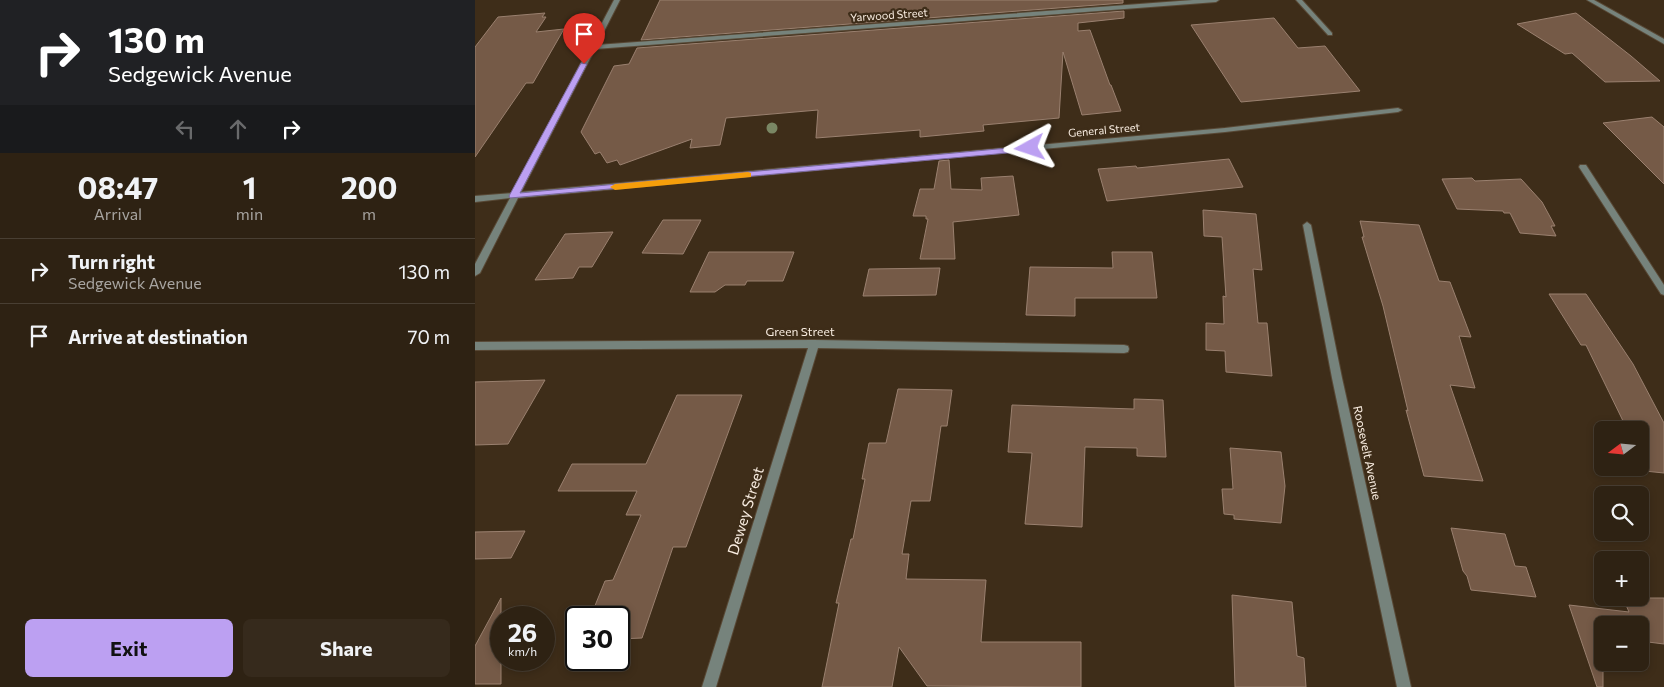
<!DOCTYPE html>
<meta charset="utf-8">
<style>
body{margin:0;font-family:Commissioner,sans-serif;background:#362a1c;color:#f1f3f6;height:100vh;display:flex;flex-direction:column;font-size:19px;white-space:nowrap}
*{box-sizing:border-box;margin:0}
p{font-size:16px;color:#a7a4a0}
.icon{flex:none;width:28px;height:28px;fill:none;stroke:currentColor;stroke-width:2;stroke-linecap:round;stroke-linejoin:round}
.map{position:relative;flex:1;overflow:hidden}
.side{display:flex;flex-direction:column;background:#2e2213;width:475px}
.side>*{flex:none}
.top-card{background:#202124;color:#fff;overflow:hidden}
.needle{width:32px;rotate:254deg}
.buttons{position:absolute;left:1119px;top:421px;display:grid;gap:10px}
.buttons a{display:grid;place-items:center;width:55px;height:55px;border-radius:8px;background:#2e2213;box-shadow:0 2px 8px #0003,0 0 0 1px #493f33;font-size:25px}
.speed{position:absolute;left:15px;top:606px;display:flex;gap:10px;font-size:25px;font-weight:700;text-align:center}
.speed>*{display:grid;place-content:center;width:65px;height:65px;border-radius:50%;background:#2e2213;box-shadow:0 2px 8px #0003,0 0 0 1px #493f33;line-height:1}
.speed small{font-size:12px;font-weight:400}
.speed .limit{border:2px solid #111;border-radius:8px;background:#fff;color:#111}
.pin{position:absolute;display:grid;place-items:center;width:42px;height:42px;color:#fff;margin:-51px -21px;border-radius:50% 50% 50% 0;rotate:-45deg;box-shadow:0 0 5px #0007}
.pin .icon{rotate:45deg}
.me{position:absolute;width:55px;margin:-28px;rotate:265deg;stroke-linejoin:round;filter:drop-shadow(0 0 4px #0008)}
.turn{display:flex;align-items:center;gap:18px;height:105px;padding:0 25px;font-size:22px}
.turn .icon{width:65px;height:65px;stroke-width:2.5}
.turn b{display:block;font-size:35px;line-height:42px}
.lanes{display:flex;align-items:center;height:48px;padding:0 25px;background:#0003;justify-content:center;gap:25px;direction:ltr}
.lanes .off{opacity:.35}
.eta{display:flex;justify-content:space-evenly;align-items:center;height:85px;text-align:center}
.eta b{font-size:30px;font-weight:700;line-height:35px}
.cta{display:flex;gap:10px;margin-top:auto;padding:10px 25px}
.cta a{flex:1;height:58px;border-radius:8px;background:#bca0f2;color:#111;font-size:20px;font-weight:700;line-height:58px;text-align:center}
.cta a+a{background:#362a1c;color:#f1f3f6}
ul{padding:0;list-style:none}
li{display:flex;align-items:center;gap:15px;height:65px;padding:0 25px;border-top:1px solid #493f33}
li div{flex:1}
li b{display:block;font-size:19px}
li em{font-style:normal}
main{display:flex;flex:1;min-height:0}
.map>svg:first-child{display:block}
.building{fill:#755a47;stroke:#9a806f}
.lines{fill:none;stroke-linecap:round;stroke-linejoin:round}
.minor-casing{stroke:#584835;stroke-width:2}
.minor{fill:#76837c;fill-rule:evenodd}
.tree{fill:#7a8764}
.route{fill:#bca0f2;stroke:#7a689d}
.slow{fill:#f59e0b}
.labels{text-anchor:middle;stroke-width:4.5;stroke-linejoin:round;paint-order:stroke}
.far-street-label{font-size:11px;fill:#f9ede1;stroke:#3e2d19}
.street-label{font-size:12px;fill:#f9ede1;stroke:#3e2d19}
.near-street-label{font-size:15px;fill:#f9ede1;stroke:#3e2d19}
</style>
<main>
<section class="side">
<div class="top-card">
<div class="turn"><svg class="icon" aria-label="right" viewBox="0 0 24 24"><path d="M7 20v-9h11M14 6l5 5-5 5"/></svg><div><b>130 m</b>Sedgewick Avenue</div></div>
<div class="lanes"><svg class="icon off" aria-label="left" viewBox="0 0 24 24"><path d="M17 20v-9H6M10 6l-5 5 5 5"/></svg><svg class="icon off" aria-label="ahead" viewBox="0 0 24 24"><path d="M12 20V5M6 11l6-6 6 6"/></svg><svg class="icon" aria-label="right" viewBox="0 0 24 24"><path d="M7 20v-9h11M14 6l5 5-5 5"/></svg></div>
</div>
<div class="eta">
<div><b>08:47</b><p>Arrival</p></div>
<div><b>1</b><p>min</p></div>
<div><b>200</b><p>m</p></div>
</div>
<ul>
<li><svg class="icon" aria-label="right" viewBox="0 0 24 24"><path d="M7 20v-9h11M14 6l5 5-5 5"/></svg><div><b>Turn right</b><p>Sedgewick Avenue</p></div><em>130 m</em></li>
<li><svg class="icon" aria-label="arrive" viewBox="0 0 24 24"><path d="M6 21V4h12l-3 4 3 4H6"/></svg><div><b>Arrive at destination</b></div><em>70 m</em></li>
</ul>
<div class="cta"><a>Exit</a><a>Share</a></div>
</section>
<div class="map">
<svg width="1189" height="687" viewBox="0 0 1189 687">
<rect width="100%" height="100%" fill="#3e2d19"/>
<path class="building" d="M 185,0 L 648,0 L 648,3 L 166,40 Z
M 649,11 L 649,18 L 603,23 L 603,31 L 615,30 L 635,85 L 636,85 L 646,111 L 607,115 L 588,52 L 584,118 L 508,125 L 509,131 L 445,137 L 445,130 L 341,138 L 343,110 L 251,118 L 245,145 L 215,148 L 217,139 L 145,165 L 142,160 L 132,163 L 125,152 L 120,154 L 106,132 L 139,66 L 154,64 L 162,48 Z
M 70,13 L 67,17 L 71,17 L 61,32 L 89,29 L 58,83 L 51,83 L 0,157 L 0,47 L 23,17 Z
M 1101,13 L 1156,56 L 1185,81 L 1130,82 L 1097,53 L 1090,54 L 1042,24 Z
M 799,18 L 823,48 L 850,46 L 885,91 L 766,102 L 716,25 Z
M 1177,117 L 1189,127 L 1189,184 L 1128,123 Z
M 754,159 L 768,187 L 632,201 L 623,169 L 661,166 L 662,168 Z
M 474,160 L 476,189 L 507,190 L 506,178 L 538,176 L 544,215 L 478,222 L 480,259 L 445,259 L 453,219 L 451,219 L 451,216 L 438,216 L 445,189 L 459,189 L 464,161 Z
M 997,178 L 1000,181 L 1046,179 L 1067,202 L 1080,226 L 1076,226 L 1081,236 L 1045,233 L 1035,213 L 1029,213 L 1028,211 L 982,209 L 967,179 Z
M 728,210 L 781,214 L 787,270 L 778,269 L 783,323 L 792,323 L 797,376 L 751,372 L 750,351 L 731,350 L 731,323 L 749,324 L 748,296 L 751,297 L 747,237 L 729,236 Z
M 188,220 L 226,220 L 208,254 L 167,253 Z
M 885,221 L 944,225 L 964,281 L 975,282 L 996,337 L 984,336 L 1000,388 L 975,385 L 1008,481 L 949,476 L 931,410 L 933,411 L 908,306 L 887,237 L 889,237 Z
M 138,232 L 117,267 L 104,267 L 98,278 L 60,280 L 90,234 Z
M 234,252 L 319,252 L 308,281 L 272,281 L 270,285 L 250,285 L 240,292 L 215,292 Z
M 637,252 L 677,252 L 682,298 L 600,298 L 600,316 L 551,315 L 555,267 L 638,268 Z
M 465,268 L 461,295 L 388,296 L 394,269 Z
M 1074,294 L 1111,294 L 1158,364 L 1189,423 L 1189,473 L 1150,469 L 1165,468 L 1165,430 L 1132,430 L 1128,423 L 1150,425 L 1111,345 L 1106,345 Z
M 70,380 L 33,444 L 0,445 L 0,382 Z
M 423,389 L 477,390 L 472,426 L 466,426 L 455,501 L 436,501 L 427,554 L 434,554 L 431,579 L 511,580 L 506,642 L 606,642 L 606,687 L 452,686 L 424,647 L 417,687 L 347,687 L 364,603 L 361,603 L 376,539 L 378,539 L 390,479 L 387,479 L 394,443 L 411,443 Z
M 202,395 L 267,395 L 211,547 L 198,547 L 167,638 L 144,639 L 144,618 L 115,618 L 130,581 L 138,580 L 166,515 L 151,515 L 162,491 L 83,491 L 97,464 L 171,464 Z
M 659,399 L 688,400 L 691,457 L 662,456 L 662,448 L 610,447 L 607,527 L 550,524 L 557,453 L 533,452 L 537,405 L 659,409 Z
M 755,448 L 806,452 L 810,486 L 806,523 L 759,519 L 759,515 L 749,514 L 747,489 L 758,489 Z
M 976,528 L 1030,534 L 1040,566 L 1051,567 L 1061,597 L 996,590 L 992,576 L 988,571 Z
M 50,531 L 36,558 L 0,559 L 0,532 Z
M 757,595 L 817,602 L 822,656 L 829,658 L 831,687 L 760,687 Z
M 26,598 L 26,684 L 0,684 L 0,646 Z
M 1148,598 L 1189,598 L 1189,644 L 1165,641 L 1165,625 L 1128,625 L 1128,687 L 1122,687 L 1094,605 L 1154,612 Z"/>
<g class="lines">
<defs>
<path id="minor" d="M 139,0 L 145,0 L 122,45 L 718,0 L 744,0 L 741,2 L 120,49 L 46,192 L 750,128 L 923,108 L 927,110 L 923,112 L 750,132 L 43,198 L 5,273 L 0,276 L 0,264 L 35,198 L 0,202 L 0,196 L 38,193 Z
M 821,0 L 827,0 L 857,33 L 857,35 L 853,35 Z
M 1112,0 L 1119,0 L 1189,39 L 1189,44 Z
M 1105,165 L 1111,165 L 1189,285 L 1189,295 L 1186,294 L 1104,167 Z
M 832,222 L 836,225 L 867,378 L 936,687 L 922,687 L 857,378 L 828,225 Z
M 339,340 L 649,345 L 653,346 L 654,349 L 653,352 L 649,353 L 343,348 L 241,687 L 227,687 L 333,348 L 0,350 L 0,342 Z"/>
</defs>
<use href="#minor" class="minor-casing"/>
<use href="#minor" class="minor"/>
</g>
<circle class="tree" cx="297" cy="128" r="5.5"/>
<path class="route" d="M 106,63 L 112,64 L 45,193 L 555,146 L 560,148 L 555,151 L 35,198 L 34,196 Z"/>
<path class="slow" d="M 273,172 L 276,173 L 276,177 L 140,190 L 135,187 L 140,184 Z"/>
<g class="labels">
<g class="far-street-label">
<text transform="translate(414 15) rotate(-4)" y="4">Yarwood Street</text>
<text transform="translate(629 130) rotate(-5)" y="4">General Street</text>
</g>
<g class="street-label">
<text x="325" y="336">Green Street</text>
<text transform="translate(892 453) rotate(78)" y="4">Roosevelt Avenue</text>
</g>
<g class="near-street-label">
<text transform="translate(271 511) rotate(-73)" y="5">Dewey Street</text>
</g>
</g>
</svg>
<div class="buttons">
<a><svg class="needle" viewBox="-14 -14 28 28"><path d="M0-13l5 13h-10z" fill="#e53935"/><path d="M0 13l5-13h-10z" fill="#a7a4a0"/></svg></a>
<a><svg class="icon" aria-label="search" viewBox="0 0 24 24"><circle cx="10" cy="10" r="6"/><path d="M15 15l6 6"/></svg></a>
<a>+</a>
<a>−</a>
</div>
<div class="speed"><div>26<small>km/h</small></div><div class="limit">30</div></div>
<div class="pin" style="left:109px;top:64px;background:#d93025"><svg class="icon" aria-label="arrive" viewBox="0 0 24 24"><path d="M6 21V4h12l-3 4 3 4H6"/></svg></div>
<svg class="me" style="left:555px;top:148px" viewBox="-20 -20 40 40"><path d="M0-17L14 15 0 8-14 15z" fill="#bca0f2" stroke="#fff" stroke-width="4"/></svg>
</div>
</main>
